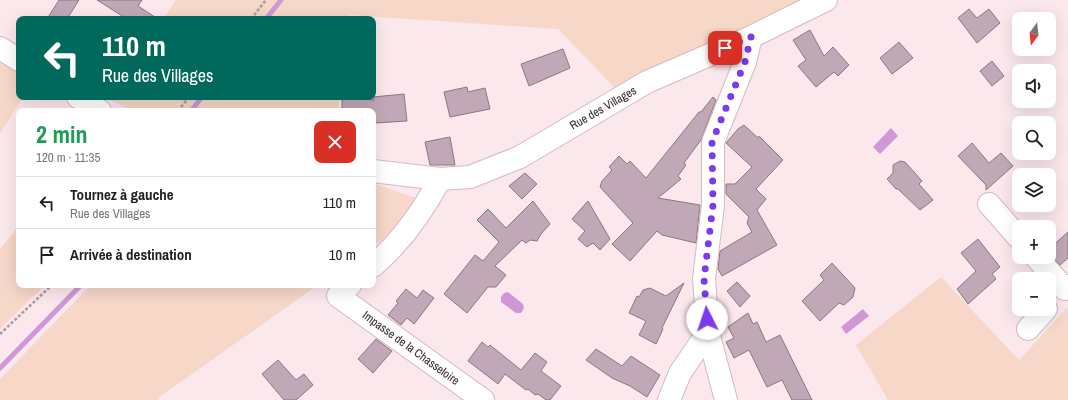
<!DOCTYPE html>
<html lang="fr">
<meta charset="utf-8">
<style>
body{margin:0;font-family:"Archivo Narrow",sans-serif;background:#f2f2f2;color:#222;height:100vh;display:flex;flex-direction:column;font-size:15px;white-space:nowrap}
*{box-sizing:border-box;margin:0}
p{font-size:13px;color:#767676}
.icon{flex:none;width:22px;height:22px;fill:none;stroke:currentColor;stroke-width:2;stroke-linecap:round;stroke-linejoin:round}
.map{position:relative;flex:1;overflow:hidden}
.sheet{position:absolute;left:16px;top:108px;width:360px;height:180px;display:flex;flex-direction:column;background:#fff;border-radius:8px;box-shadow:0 4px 16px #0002}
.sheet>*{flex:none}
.top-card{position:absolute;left:16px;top:16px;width:360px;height:84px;border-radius:8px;box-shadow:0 4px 16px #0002;background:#00695c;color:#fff;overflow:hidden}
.needle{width:26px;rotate:195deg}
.tools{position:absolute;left:1012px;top:12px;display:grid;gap:8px}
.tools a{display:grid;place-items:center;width:44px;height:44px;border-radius:8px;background:#fff;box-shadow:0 4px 16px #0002;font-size:20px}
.pin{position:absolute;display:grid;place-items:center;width:34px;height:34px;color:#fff;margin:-17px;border-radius:8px;box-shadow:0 2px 6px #0006}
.me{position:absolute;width:44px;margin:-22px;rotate:356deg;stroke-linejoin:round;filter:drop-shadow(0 0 3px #0008)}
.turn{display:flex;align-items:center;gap:14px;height:84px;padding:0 20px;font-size:18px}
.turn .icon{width:52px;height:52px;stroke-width:2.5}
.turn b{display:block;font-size:28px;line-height:34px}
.round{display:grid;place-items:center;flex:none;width:42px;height:42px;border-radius:8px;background:#f2f2f2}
.headline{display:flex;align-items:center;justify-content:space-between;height:68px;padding:0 20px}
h1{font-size:24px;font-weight:800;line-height:30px;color:#1e9e55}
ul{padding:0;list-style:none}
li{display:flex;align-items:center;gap:12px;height:52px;padding:0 20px;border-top:1px solid #e0e0e0}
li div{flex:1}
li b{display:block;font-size:15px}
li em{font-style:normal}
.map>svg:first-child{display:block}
.green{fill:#f6d7c8}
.water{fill:#d097d7}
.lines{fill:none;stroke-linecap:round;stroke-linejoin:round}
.stream{stroke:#d097d7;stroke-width:5}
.building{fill:#c1a8b6;stroke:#8e7583}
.minor-casing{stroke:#d7b9be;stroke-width:24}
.path{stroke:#aa9a9d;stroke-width:2.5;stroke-dasharray:3 2;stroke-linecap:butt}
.minor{stroke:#fff;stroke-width:22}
.route{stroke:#7c3aed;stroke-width:7;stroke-dasharray:0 12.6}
.labels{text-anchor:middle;stroke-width:3;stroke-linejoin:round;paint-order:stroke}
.street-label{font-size:12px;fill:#392d2f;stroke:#fbfbfb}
</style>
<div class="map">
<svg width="1068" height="400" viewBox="0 0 1068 400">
<rect width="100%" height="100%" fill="#fbe8ec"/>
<path class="green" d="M 176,0 L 807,0 L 617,90 L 558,29 L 348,15 L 347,19 L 163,19 Z
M 0,61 L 19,73 L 19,97 L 23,97 L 0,134 Z
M 112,97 L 340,97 L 338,111 L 133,111 L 110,100 Z
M 373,183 L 421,200 L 399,228 L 373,246 Z
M 19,226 L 19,285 L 45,285 L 0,329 L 0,249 Z
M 941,277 L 1019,360 L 1067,308 L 1068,309 L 1068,400 L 888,400 L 856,345 Z
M 91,285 L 318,285 L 158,398 L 160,400 L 0,400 L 0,379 Z"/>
<path class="water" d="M 891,128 L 898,136 L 880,154 L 873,147 Z
M 508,292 L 523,304 L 524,308 L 521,313 L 516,313 L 501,302 L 501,297 L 504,293 Z
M 863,309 L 869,316 L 846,334 L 841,327 Z"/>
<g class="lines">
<path class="stream" d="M 266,19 L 281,0
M 191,111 L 202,97
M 0,368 L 81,285"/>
</g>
<path class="building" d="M 59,0 L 79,0 L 67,19 L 47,19 Z
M 97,0 L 142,0 L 138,6 L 158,19 L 127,19 Z
M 969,9 L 977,18 L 989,9 L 1000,23 L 977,43 L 958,18 Z
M 810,30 L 824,56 L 833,47 L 849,65 L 838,76 L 834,72 L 816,87 L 798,66 L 806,60 L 793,40 Z
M 899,42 L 913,58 L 892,74 L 880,58 Z
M 563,49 L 570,68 L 529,86 L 521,64 Z
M 992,61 L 1004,76 L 992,86 L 980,71 Z
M 467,87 L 468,92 L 485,88 L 490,109 L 450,117 L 444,92 Z
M 404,94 L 407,121 L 375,123 L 374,111 L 342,111 L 342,97 L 374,100 L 373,97 Z
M 713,97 L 716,100 L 701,140 L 684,163 L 686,165 L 678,176 L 681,179 L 658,198 L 700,205 L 696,243 L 662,235 L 657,231 L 630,261 L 612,244 L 633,223 L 600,187 L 602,181 L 612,170 L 609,167 L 619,156 L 627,164 L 630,161 L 646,178 L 699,112 L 701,112 Z
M 744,125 L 758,138 L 759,136 L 783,160 L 756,189 L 766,199 L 757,210 L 777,245 L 722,276 L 718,269 L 720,251 L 752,232 L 747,223 L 749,217 L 726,194 L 726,184 L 735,184 L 752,167 L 726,143 L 738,129 Z
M 450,137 L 455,165 L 430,165 L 425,142 Z
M 972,143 L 989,163 L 1001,153 L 1013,166 L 986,190 L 986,185 L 958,156 Z
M 900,161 L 905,162 L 922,181 L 919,184 L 933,200 L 920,210 L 898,189 L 896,189 L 887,179 L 893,173 L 893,165 Z
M 525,173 L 537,184 L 522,199 L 509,186 Z
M 533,201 L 550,224 L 541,234 L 537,241 L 530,240 L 526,243 L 522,240 L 495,266 L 506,275 L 496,287 L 488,287 L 467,313 L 444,294 L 475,255 L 483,261 L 499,242 L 477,220 L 488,209 L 506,228 Z
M 588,201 L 610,239 L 600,250 L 593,243 L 587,247 L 578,239 L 585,231 L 572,219 Z
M 1068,232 L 1068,258 L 1060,265 L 1049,253 L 1049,249 Z
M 978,239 L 1000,267 L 992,274 L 996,279 L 968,304 L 957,289 L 976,271 L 961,253 Z
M 832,263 L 855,288 L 853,297 L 844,305 L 839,303 L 820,321 L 802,301 L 824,280 L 820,275 Z
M 737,282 L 750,296 L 740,307 L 727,291 Z
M 684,283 L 662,328 L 663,329 L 656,344 L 639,335 L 646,321 L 629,313 L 637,296 L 639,297 L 643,290 L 650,288 L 666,296 Z
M 406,289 L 417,298 L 423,290 L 434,298 L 414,324 L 407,318 L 401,325 L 388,315 L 398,303 L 396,301 Z
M 748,313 L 753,324 L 757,322 L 766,342 L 780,335 L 812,400 L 792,400 L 782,380 L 767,387 L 749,350 L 734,358 L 726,342 L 734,338 L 728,327 Z
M 376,339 L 392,351 L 373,373 L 358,359 Z
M 482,342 L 488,347 L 490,345 L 521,370 L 535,353 L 547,362 L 541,371 L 561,386 L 550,400 L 546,400 L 538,394 L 535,395 L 528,389 L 526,390 L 505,374 L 498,384 L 468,361 Z
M 596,349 L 622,366 L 631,356 L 660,375 L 647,397 L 630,386 L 612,378 L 586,360 Z
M 278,360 L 296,380 L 304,374 L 313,385 L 296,400 L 284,400 L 262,374 Z"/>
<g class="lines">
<defs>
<path id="minor" d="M 0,48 L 19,60
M 78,97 L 100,111
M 373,171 L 440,179 L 470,177 L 520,157 L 647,82 L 751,37 L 826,0
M 989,204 L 1019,238
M 1036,257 L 1065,289 L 1068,286
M 373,266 C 401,242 423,211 440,179
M 350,285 L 338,296 L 483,400
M 1028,329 L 1046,309
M 669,400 L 680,373 L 708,332
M 726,400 L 708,332 L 704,279 L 713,205 L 713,142 L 745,62 L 751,37"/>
</defs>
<use href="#minor" class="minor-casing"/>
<path class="path" d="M 251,19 L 266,0
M 178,111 L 189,97
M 0,334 L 52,285"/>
<use href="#minor" class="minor"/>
</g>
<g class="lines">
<path class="route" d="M 707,319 L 704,279 L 713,205 L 712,142 L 745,62 L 751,37 L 725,48"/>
</g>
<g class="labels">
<g class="street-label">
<text transform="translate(603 108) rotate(-30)" y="4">Rue des Villages</text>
<text transform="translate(411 348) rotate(36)" y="4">Impasse de la Chasseloire</text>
</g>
</g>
</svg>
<div class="tools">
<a><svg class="needle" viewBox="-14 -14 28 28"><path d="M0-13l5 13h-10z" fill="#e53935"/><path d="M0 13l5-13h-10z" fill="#767676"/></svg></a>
<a><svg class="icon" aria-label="sound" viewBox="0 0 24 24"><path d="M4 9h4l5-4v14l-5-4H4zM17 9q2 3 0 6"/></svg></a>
<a><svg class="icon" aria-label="search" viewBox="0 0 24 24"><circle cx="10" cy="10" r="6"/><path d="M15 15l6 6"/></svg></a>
<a><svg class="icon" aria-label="layers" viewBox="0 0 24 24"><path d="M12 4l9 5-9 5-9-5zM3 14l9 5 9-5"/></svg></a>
<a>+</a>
<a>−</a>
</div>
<div class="pin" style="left:725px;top:48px;background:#d93025"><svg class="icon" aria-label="arrive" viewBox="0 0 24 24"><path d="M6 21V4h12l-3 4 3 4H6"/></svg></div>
<svg class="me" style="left:707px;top:319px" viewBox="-20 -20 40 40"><circle r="19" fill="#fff"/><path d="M0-13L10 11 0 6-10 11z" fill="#7c3aed"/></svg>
<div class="top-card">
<div class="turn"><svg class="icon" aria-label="left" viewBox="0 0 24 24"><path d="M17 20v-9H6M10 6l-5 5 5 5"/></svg><div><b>110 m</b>Rue des Villages</div></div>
</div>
<section class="sheet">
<div class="headline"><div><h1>2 min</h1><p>120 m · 11:35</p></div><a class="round" style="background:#d93025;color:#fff"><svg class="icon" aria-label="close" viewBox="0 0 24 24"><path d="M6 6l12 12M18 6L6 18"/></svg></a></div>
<ul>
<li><svg class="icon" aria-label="left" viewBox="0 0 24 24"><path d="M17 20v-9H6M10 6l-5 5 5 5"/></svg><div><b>Tournez à gauche</b><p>Rue des Villages</p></div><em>110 m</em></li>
<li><svg class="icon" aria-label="arrive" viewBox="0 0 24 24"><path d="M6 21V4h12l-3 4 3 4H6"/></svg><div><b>Arrivée à destination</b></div><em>10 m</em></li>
</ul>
</section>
</div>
